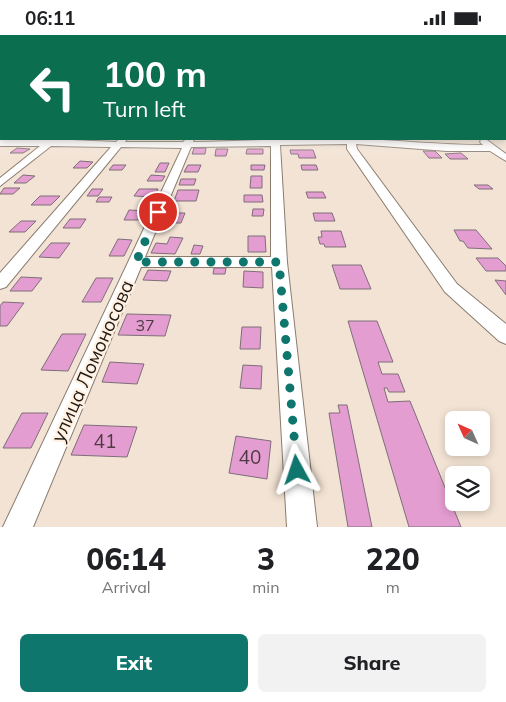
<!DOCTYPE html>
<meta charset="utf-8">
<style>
body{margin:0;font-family:Mulish,sans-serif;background:#f2f2f2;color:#202124;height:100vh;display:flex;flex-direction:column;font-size:19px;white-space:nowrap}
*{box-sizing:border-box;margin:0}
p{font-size:16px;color:#757577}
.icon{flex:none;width:28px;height:28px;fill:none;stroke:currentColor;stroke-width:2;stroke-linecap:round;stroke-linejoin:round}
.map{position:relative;height:492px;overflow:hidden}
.side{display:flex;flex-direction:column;background:#fff;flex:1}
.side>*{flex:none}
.banner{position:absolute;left:0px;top:0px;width:506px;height:105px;box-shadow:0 2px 8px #0003;background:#0b6e4f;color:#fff;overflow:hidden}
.needle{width:32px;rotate:315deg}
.fabs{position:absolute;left:445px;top:376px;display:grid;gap:10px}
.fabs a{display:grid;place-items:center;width:45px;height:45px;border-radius:8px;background:#fff;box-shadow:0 2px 8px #0003;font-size:25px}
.pin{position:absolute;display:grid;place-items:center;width:42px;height:42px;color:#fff;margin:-21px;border:2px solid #fff;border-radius:50%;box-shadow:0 1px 5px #0007}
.me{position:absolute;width:55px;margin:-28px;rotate:355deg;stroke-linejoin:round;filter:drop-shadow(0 0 4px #0008)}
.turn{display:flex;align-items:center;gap:18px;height:105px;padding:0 20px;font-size:22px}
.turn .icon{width:65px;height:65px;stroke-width:2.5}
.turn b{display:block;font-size:35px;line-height:42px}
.eta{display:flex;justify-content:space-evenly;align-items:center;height:85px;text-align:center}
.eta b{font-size:30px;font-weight:800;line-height:35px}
.cta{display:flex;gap:10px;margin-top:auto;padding:10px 20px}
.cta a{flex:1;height:58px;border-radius:8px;background:#0f766e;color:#fff;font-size:20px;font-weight:800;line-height:58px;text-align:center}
.cta a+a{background:#f2f2f2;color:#202124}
.status{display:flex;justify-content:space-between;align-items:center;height:35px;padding:0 25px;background:#fff;direction:ltr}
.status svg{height:14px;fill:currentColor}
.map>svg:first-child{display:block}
.building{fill:#e49dd0;stroke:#7e6e79}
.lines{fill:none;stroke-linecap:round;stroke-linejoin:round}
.minor-casing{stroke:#897c6f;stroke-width:2}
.minor{fill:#fff;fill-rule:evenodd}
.route{stroke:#0f766e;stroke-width:9;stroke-dasharray:0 16.2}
.labels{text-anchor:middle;stroke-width:4.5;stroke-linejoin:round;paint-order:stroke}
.number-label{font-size:16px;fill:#4f3942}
.street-label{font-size:19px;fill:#1d1813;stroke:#fff0e1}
.near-number-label{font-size:19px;fill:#4f3942}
</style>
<div class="status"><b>06:11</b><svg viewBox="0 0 49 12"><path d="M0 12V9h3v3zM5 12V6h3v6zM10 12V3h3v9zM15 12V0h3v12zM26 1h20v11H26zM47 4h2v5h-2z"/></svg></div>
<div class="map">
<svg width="506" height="492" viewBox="0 0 506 492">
<rect width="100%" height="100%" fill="#f2e3d4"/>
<path class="building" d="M 17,113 L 30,114 L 23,118 L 10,118 Z
M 194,113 L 206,113 L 205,119 L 192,119 Z
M 216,114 L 228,114 L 226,121 L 215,121 Z
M 247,114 L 263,114 L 263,119 L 246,119 Z
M 290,115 L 313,115 L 316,123 L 299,123 L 298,119 L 291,119 Z
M 423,116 L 435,116 L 442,123 L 429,123 Z
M 461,118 L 468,124 L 450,124 L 445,119 Z
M 80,126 L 93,127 L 87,133 L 73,133 Z
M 160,128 L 169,128 L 165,137 L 155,137 Z
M 113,130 L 126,130 L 122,135 L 109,135 Z
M 188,130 L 201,130 L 198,137 L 184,137 Z
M 251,130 L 265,130 L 264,135 L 251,135 Z
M 301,130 L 316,130 L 318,135 L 302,135 Z
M 23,140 L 35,141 L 26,148 L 14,148 Z
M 151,140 L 165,141 L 162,146 L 147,146 Z
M 251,141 L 262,141 L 262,153 L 250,153 Z
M 181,144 L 196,144 L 194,150 L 179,150 Z
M 474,150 L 488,150 L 493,154 L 479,154 Z
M 4,153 L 20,153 L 13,159 L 0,159 Z
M 92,154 L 103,154 L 98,161 L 87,161 Z
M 139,154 L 158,154 L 154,162 L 134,161 Z
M 178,155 L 199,155 L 196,166 L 174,166 Z
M 306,157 L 323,157 L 326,163 L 308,163 Z
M 244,160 L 262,160 L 263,167 L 244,167 Z
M 40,161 L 60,161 L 51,170 L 31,170 Z
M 99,162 L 112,162 L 109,167 L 96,167 Z
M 253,174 L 264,174 L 263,181 L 252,181 Z
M 129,175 L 146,176 L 142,185 L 124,185 Z
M 168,178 L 185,178 L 181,188 L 164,188 Z
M 313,178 L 332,178 L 335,186 L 315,186 Z
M 70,184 L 86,184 L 80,193 L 63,193 Z
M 21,186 L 36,186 L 25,197 L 9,197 Z
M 454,195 L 476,195 L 492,214 L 468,213 L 463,206 L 460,206 Z
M 321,196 L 341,196 L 346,212 L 325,212 L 324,209 L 320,209 L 318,202 L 322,202 Z
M 248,201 L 265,201 L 266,217 L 248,217 Z
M 170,202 L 183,203 L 175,219 L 151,218 L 156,208 L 167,209 Z
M 118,204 L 132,205 L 124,221 L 109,221 Z
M 51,208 L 70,208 L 59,223 L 39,222 Z
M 194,210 L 203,211 L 200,219 L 191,219 Z
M 476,223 L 498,223 L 506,231 L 506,236 L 486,236 Z
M 332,230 L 361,230 L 371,254 L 340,254 Z
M 214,233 L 226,233 L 225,239 L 213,239 Z
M 148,235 L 171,236 L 167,246 L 143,245 Z
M 244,236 L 263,237 L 263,253 L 243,252 Z
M 21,242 L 42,243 L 32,256 L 10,256 Z
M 96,243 L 113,243 L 101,267 L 82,267 Z
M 495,245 L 506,246 L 506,260 Z
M 3,267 L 24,268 L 7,291 L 0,291 L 0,271 Z
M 127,279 L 171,280 L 165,301 L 118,300 Z
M 348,286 L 377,286 L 393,327 L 378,327 L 382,339 L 398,339 L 405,357 L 389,357 L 387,353 L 384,353 L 388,367 L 410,366 L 461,492 L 409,492 Z
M 242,292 L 261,292 L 260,314 L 240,314 Z
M 62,299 L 86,299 L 68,336 L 41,335 Z
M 110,327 L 144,329 L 137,349 L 102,347 Z
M 243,330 L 262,331 L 261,354 L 240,353 Z
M 338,370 L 347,370 L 372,492 L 348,492 L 329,378 L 340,378 Z
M 22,378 L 48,378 L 31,413 L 3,413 Z
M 84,390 L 137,392 L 127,422 L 71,420 Z
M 236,401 L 271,406 L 267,444 L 229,438 Z"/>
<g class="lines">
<defs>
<path id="minor" d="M 0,58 L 1,58 L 1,61 L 0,61 Z
M 49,104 L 116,107 L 119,104 L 127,104 L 125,107 L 183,107 L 186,104 L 194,104 L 193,107 C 249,106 298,103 354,104 C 397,105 440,110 483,110 L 480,107 L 481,105 L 487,105 L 506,119 L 506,126 L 490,116 L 447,116 L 356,109 L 357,114 L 457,249 L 506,289 L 506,309 L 499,306 L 445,257 L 347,114 L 347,109 L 280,110 L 287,227 L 317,492 L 287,492 L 272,232 L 141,232 L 33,492 L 3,492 L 182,113 L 121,112 L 6,252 L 0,254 L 0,238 L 111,112 L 51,111 L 0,151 L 0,143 L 40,111 L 0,111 L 0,105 ZM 271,111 L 271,222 L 145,222 L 191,112 Z"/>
</defs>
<use href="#minor" class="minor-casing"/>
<use href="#minor" class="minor"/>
</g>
<linearGradient id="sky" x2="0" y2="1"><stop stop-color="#7ab6ec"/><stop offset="0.46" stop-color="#f9f2ec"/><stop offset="1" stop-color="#f9f2ec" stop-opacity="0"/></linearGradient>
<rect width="506" height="126" fill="url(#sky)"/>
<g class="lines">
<path class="route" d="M 158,177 L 136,227 L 279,227 L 297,435"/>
</g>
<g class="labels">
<g class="number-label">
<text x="145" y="296">37</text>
</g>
<g class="street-label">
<text transform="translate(92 326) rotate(-66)" y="7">улица Ломоносова</text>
</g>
<g class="near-number-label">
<text x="105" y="413">41</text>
<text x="250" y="429">40</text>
</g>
</g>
</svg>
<div class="fabs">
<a><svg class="needle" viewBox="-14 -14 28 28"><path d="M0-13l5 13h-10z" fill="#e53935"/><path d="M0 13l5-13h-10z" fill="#757577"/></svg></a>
<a><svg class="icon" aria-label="layers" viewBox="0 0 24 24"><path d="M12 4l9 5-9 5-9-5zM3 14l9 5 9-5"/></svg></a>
</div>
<div class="pin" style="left:158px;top:177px;background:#d93025"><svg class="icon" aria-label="arrive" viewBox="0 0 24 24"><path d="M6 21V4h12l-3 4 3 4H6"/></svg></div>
<svg class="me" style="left:297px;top:435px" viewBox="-20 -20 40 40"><path d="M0-17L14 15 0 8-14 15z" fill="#0f766e" stroke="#fff" stroke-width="4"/></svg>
<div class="banner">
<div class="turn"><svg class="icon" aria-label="left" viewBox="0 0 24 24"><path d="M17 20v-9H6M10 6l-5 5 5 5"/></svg><div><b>100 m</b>Turn left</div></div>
</div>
</div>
<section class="side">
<div class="eta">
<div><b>06:14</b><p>Arrival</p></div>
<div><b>3</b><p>min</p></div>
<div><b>220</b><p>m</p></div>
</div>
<div class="cta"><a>Exit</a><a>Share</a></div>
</section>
